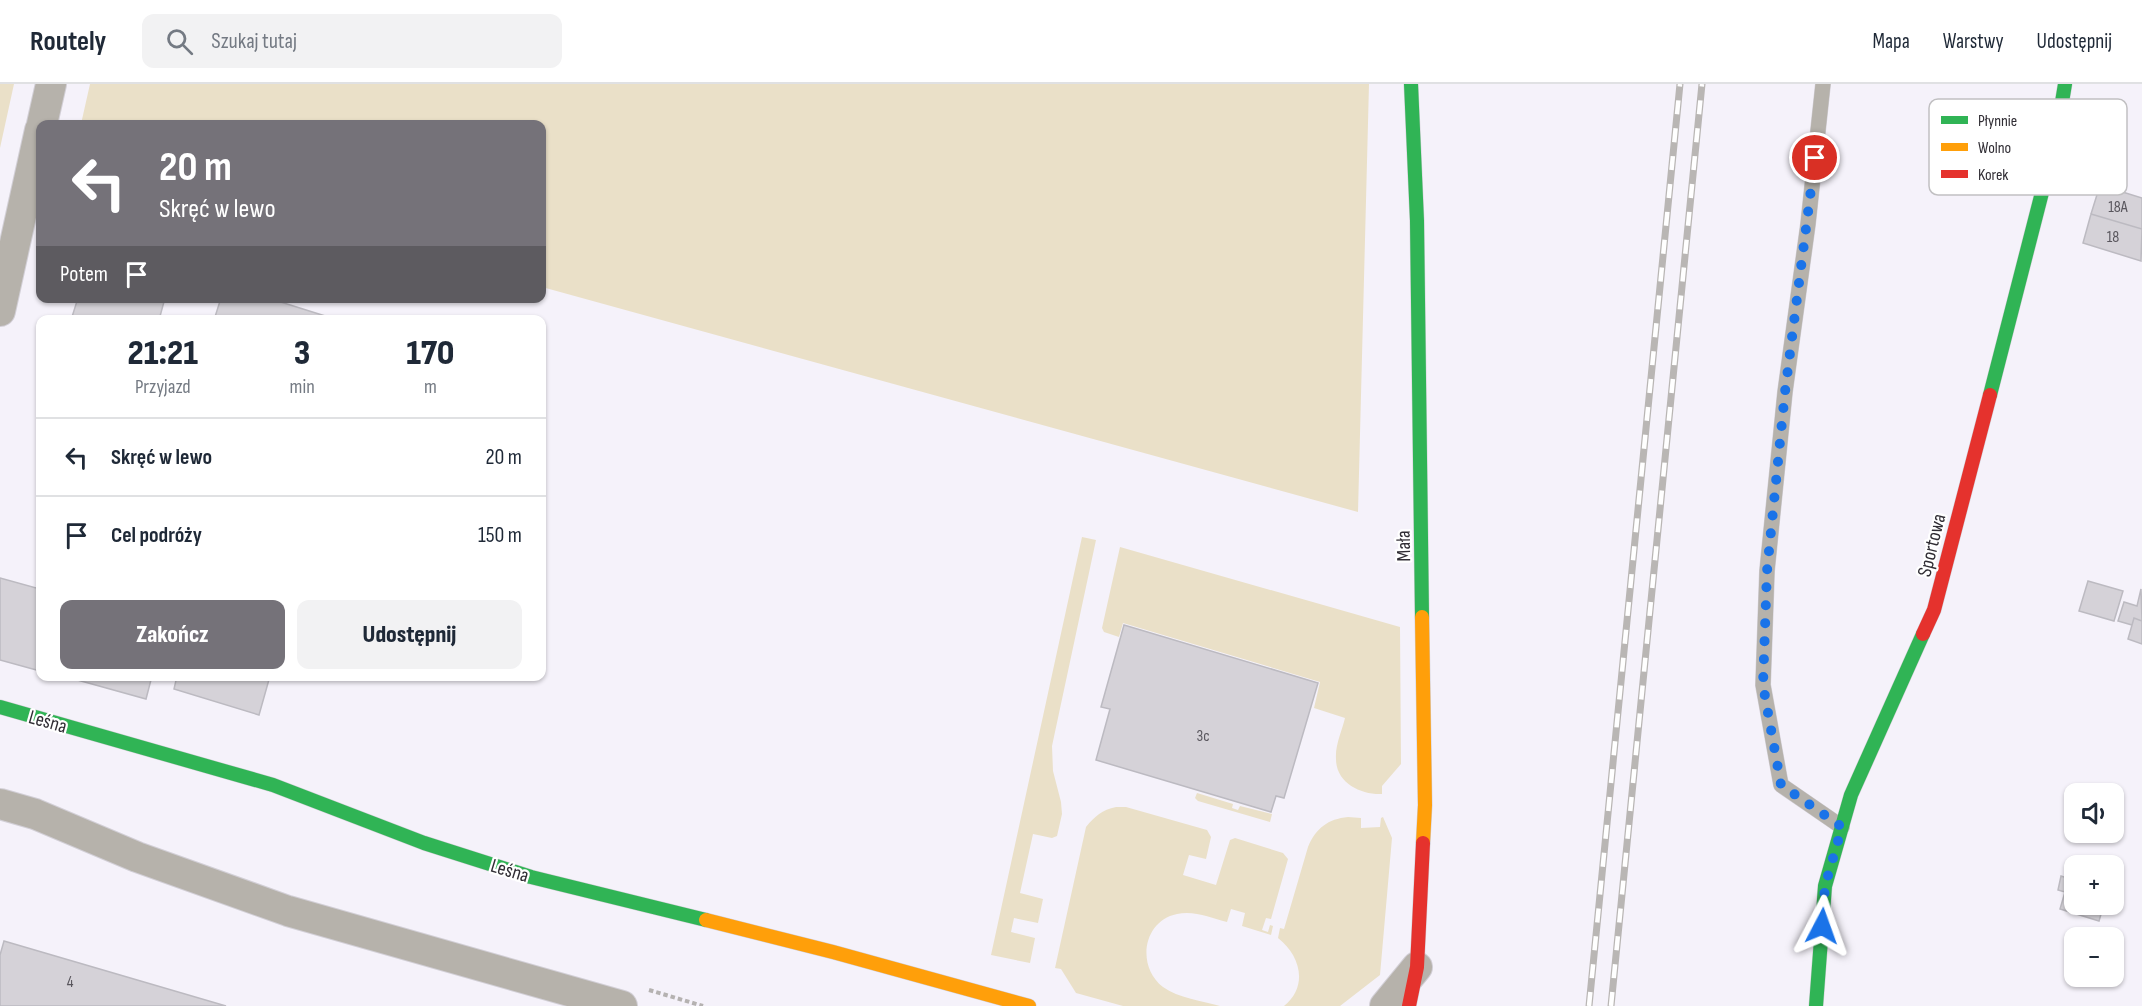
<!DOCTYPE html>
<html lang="pl">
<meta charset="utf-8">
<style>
body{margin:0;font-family:"Sofia Sans Condensed",sans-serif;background:#f2f2f3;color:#1f2937;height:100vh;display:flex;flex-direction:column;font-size:22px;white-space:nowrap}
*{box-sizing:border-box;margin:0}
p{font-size:20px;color:#747a83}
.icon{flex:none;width:33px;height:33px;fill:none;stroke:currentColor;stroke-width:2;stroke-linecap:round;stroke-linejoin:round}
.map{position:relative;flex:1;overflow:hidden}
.panel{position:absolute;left:36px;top:231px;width:510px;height:366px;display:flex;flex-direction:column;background:#fff;border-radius:12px;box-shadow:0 2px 4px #0004}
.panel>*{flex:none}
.banner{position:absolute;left:36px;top:36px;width:510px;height:183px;border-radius:12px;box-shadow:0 2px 4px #0004;background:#757279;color:#fff;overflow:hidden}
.tools{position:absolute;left:2064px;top:699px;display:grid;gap:12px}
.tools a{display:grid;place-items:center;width:60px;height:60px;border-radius:12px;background:#fff;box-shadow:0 2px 4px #0004;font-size:30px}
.pin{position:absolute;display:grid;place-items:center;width:51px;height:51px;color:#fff;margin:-26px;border:3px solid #fff;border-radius:50%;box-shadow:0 2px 6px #0007}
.me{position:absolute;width:66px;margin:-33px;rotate:4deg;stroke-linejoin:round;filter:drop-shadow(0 0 4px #0008)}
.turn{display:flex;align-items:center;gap:21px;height:126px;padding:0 24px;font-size:27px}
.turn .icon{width:78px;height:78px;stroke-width:2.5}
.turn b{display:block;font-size:42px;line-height:51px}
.then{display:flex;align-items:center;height:57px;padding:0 24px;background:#0003;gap:12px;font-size:22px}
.eta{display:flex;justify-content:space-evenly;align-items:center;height:102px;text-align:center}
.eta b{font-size:36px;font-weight:800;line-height:42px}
.cta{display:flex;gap:12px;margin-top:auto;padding:12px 24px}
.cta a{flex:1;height:69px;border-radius:12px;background:#757279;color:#fff;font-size:24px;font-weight:800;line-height:69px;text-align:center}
.cta a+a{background:#f2f2f3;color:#1f2937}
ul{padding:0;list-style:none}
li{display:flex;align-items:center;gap:18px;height:78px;padding:0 24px;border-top:2px solid #e0e1e3}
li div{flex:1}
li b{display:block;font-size:22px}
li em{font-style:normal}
header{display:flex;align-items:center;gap:36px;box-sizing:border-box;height:84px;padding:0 30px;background:#fff;border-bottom:2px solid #e0e1e3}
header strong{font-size:28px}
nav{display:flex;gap:33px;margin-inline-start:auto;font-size:21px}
.search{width:420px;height:54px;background:#f2f2f3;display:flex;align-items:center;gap:15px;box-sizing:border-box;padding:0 21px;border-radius:12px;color:#747a83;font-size:22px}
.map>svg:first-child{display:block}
.green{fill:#eae0c8}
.building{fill:#d5d2d8;stroke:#bcbac1;stroke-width:1.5}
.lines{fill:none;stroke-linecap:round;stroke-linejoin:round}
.lane-casing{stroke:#d2cfd6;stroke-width:16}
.street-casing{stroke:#d2cfd6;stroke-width:32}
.fast-casing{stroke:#d2cfd6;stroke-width:15}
.slow-casing{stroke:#d2cfd6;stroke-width:15}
.jam-casing{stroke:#d2cfd6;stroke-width:15}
.path{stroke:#b5b2b1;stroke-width:4;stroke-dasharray:4.5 3;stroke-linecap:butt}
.lane{stroke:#b6b2ab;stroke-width:15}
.street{stroke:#b6b2ab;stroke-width:30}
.fast{stroke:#30b455;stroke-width:14}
.slow{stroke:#ff9f0a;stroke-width:14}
.jam{stroke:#e5322d;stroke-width:14}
.rail-casing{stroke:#b9b6b4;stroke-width:7}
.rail{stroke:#fff;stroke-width:4.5;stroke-dasharray:14;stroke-linecap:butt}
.route{stroke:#1a73e8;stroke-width:10;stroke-dasharray:0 18}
.labels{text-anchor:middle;stroke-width:4.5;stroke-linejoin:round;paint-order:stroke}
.number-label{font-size:16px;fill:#59565d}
.street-label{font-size:20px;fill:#302d34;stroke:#fff}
.key{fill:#fff;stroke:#c1c0c2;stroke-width:1.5}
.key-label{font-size:16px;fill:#302d34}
</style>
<header>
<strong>Routely</strong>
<div class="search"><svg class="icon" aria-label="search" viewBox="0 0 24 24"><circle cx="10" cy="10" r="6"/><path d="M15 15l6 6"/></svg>Szukaj tutaj</div>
<nav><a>Mapa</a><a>Warstwy</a><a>Udostępnij</a></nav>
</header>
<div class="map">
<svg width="2142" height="922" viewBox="0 0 2142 922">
<rect width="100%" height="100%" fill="#f5f2fa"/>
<path class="green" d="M 0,0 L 14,0 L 0,64 Z
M 90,0 L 1369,0 L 1358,428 L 542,203 L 542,40 L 81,40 Z
M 1082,453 L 1096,456 L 1052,662 L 1053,687 L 1061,718 L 1062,730 L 1057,752 L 1052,754 L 1033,750 L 1020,809 L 1043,815 L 1038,839 L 1014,834 L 1011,848 L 1035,854 L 1030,879 L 991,871 Z
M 1120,463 L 1400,543 L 1401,680 L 1382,702 L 1382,710 C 1361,711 1336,699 1336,675 C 1335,661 1342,647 1345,634 L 1314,624 L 1320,598 L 1123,539 L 1119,553 L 1104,548 L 1102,544 Z
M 1197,709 L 1233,720 L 1232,724 L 1238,726 L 1240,722 L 1272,730 L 1270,738 L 1198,717 L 1195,714 Z
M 1116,723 L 1126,723 L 1207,746 L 1211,753 L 1206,775 L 1189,771 L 1183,791 L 1216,801 L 1230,756 L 1235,754 L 1283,769 L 1288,775 L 1271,835 L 1266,834 L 1262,846 L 1268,848 L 1270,841 L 1273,842 L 1271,851 L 1242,842 L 1245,829 L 1231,825 L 1227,838 C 1211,834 1194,826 1177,830 C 1143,837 1136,882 1163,903 C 1178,914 1203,917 1220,922 L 1123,922 L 1076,909 L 1061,885 L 1055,884 L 1086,743 C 1095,732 1102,726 1116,723 Z
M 1348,733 L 1361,734 L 1361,744 L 1380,743 L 1381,734 L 1383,733 L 1392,754 L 1380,891 L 1340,922 L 1284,922 C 1309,902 1300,871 1278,854 L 1280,844 L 1284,845 L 1308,763 C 1316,744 1328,735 1348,733 Z"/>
<path class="building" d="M 2100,101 L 2142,114 L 2142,145 L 2091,130 Z
M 2091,130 L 2142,145 L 2141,177 L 2083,159 Z
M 78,214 L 165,214 L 159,236 L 71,236 Z
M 221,214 L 268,214 L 338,236 L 214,236 Z
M 0,494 L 40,505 L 40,587 L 0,576 Z
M 2088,497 L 2123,507 L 2114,537 L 2079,527 Z
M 2141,505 L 2142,537 L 2134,534 L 2132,541 L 2118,537 L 2124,518 L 2137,522 Z
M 2134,534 L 2142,537 L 2142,560 L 2128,555 Z
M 1124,541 L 1318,599 L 1284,714 L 1276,712 L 1271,728 L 1096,676 L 1110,625 L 1101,623 Z
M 63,592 L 152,592 L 146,615 Z
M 177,592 L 270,592 L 259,631 L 174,605 Z
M 2075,779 L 2084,782 L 2074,782 L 2074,820 L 2104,820 L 2099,837 L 2060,825 L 2065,808 L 2058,806 L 2061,792 L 2070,795 Z
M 4,857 L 226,922 L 0,922 L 0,871 Z"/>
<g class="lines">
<defs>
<path id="lane" d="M 1823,0 L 1808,140 L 1785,308 L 1767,487 L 1763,601 L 1781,701 L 1842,743"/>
<path id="street" d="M 42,40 L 51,0
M 0,227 L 40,46
M 0,720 L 35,730 L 137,773 L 288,827 L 622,922
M 1385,922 L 1417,883"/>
<path id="fast" d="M 1411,0 L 1417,137 L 1422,533
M 1990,311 L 2056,54 L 2065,0
M 0,623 L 273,701 L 424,759 L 531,793 L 706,836
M 1816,922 L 1825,802 L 1851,711 L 1923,550"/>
<path id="slow" d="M 1422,533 L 1425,721 L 1423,759
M 706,836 L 833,868 L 1029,922"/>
<path id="jam" d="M 1923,550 L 1934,526 L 1990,311
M 1409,922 L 1417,883 L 1423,759"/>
</defs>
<use href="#lane" class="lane-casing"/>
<use href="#street" class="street-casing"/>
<use href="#fast" class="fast-casing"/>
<use href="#slow" class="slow-casing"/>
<use href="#jam" class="jam-casing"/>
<path class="path" d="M 649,906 L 703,922"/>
<use href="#lane" class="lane"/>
<use href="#street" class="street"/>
<use href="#fast" class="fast"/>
<use href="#slow" class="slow"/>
<use href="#jam" class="jam"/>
<defs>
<path id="rail" d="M 1589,922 L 1680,0
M 1611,922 L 1702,0"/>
</defs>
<use href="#rail" class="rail-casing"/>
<use href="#rail" class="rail"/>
</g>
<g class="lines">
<path class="route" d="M 1815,74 L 1785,308 L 1767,487 L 1763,601 L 1781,701 L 1842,743 L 1825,802 L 1822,842"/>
</g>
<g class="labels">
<g class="number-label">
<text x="2118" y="128">18A</text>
<text x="2113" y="158">18</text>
<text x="1203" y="657">3c</text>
<text x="70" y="903">4</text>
</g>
<g class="street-label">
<text transform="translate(1931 461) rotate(-76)" y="7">Sportowa</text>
<text transform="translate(1403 462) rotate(-91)" y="7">Mała</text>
<text transform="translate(48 637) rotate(16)" y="7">Leśna</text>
<text transform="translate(510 786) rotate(17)" y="7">Leśna</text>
</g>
</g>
<rect x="1929" y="15" width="198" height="96" rx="9" class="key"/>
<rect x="1941" y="32" width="27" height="8" fill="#30b455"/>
<rect x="1941" y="59" width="27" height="8" fill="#ff9f0a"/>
<rect x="1941" y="86" width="27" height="8" fill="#e5322d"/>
<g class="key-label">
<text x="1978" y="42">Płynnie</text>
<text x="1978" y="69">Wolno</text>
<text x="1978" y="96">Korek</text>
</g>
</svg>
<div class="tools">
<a><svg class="icon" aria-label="sound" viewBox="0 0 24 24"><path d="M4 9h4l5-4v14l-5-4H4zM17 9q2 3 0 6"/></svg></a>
<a>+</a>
<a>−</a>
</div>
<div class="pin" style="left:1815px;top:74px;background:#d93025"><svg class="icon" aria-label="arrive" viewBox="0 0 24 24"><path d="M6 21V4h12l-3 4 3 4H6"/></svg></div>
<svg class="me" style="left:1822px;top:842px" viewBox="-20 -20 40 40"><path d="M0-17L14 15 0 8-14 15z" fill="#1a73e8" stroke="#fff" stroke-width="4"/></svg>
<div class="banner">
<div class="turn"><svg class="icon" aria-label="left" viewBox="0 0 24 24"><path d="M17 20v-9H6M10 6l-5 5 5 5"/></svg><div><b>20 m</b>Skręć w lewo</div></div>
<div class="then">Potem<svg class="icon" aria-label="arrive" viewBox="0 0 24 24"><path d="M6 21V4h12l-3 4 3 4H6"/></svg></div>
</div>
<section class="panel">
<div class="eta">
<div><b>21:21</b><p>Przyjazd</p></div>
<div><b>3</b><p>min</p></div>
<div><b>170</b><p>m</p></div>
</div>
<ul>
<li><svg class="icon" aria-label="left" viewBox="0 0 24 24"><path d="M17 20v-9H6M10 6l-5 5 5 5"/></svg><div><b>Skręć w lewo</b></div><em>20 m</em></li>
<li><svg class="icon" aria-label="arrive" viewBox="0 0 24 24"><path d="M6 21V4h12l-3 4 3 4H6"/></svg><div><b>Cel podróży</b></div><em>150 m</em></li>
</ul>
<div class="cta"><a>Zakończ</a><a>Udostępnij</a></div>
</section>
</div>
